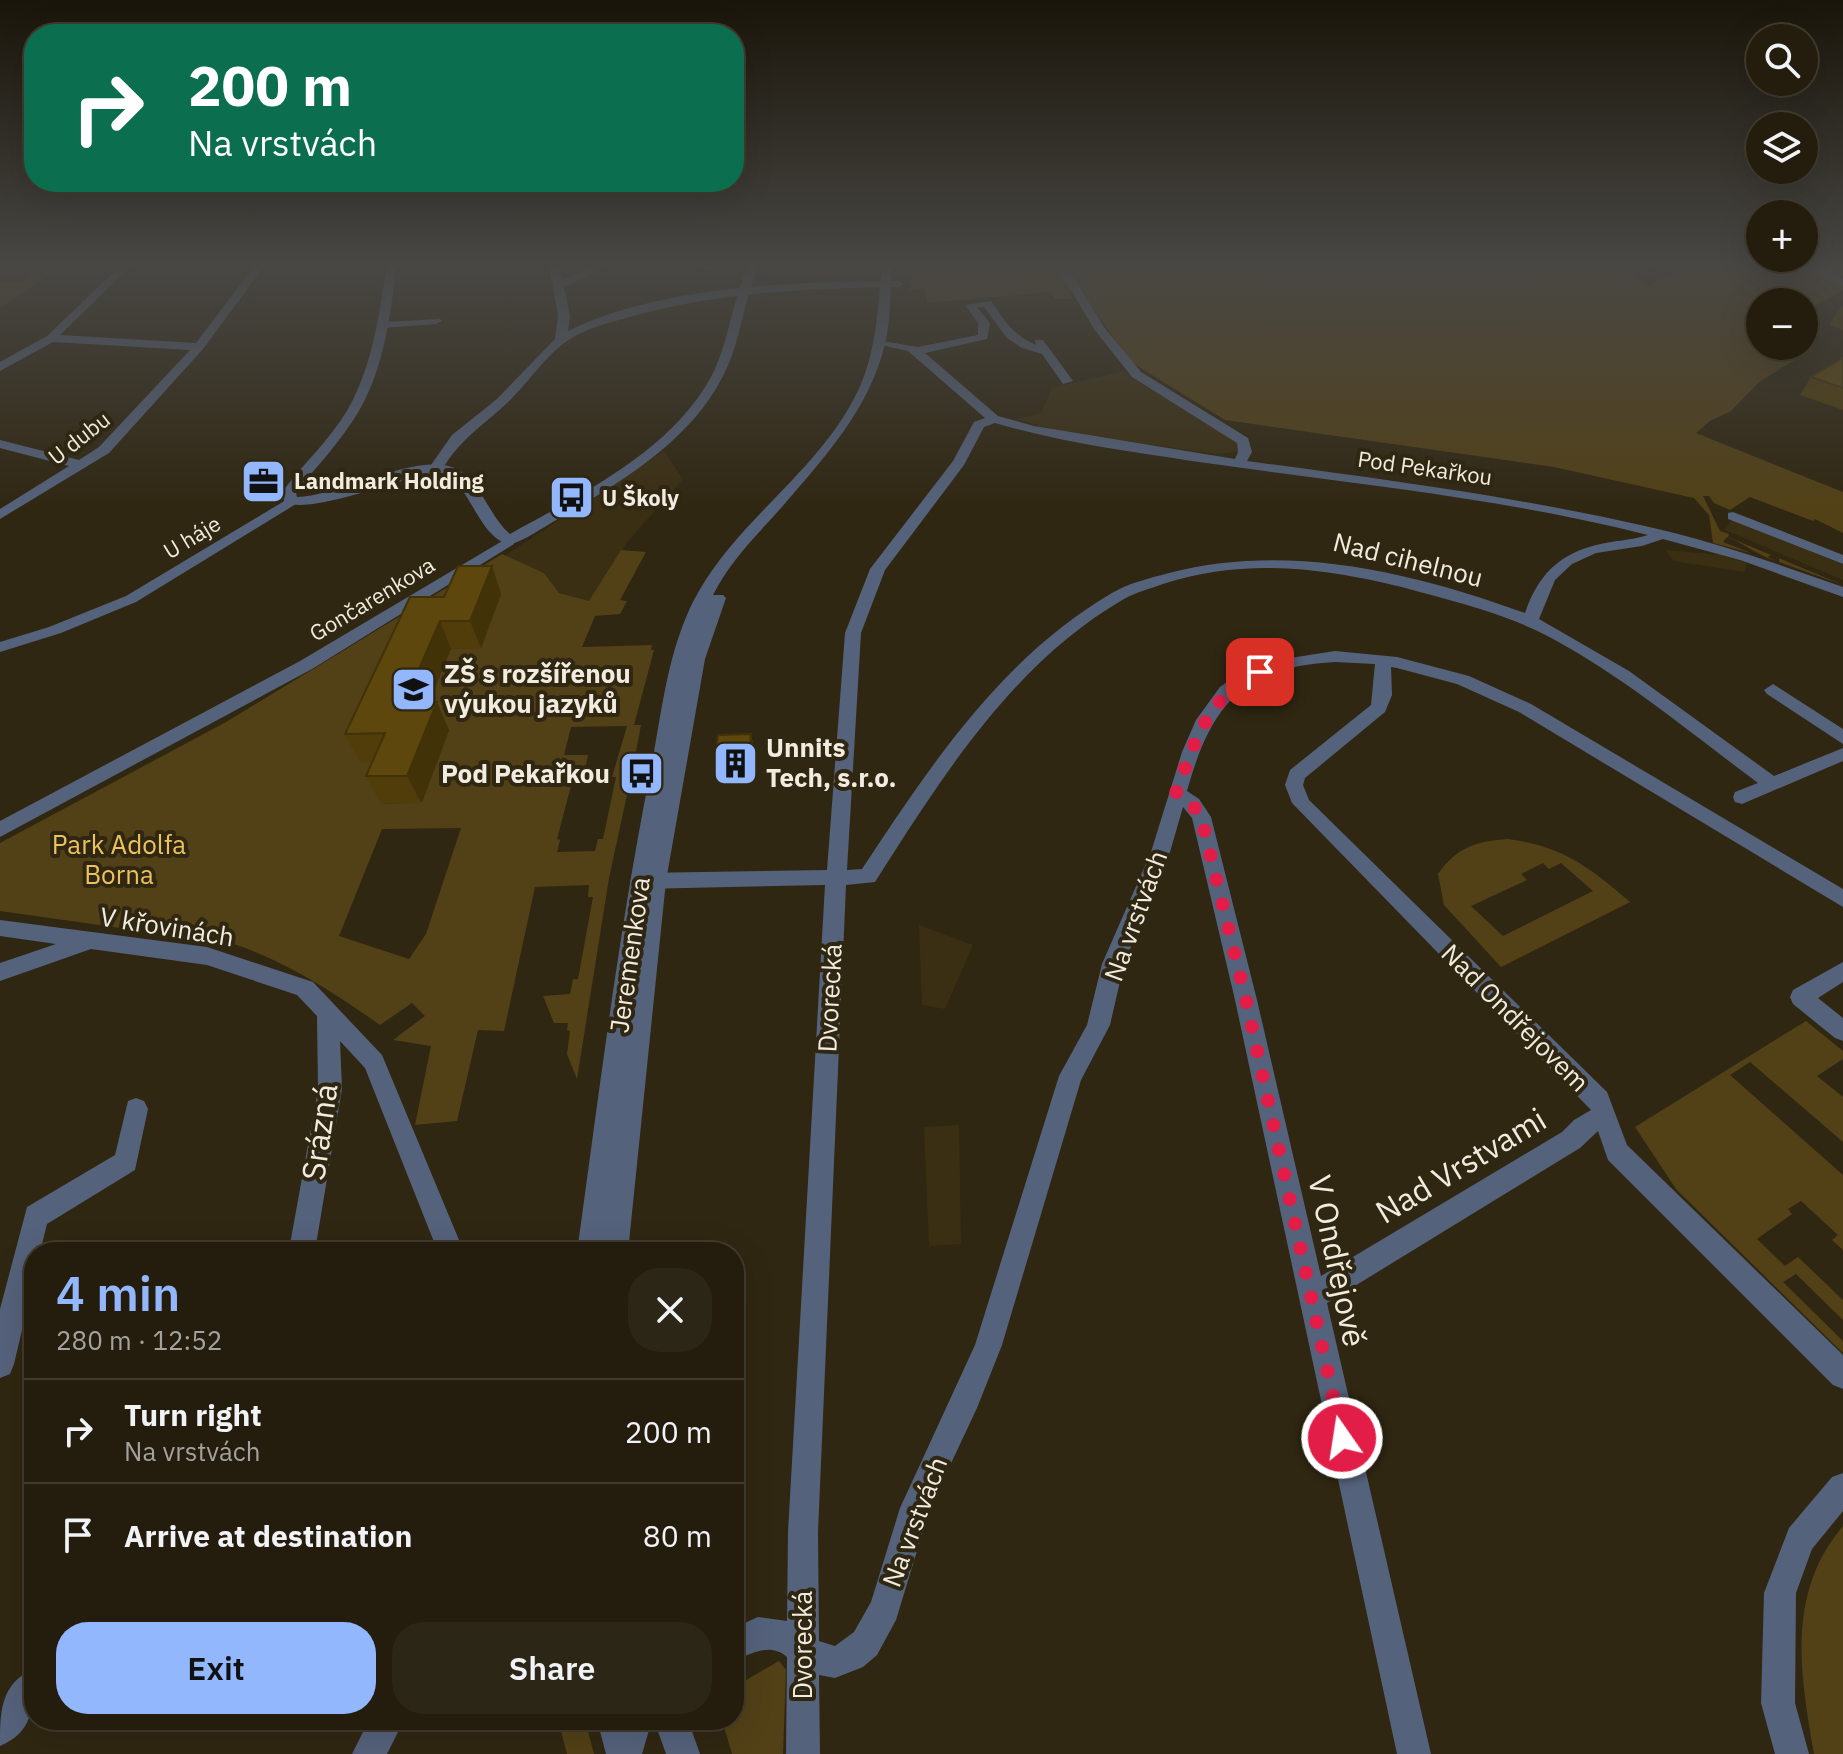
<!DOCTYPE html>
<meta charset="utf-8">
<style>
body{margin:0;font-family:"IBM Plex Sans",sans-serif;background:#2c2617;color:#f1f3f6;height:100vh;display:flex;flex-direction:column;font-size:30px;white-space:nowrap}
*{box-sizing:border-box;margin:0}
p{font-size:26px;color:#a3a29e}
.icon{flex:none;width:44px;height:44px;fill:none;stroke:currentColor;stroke-width:2;stroke-linecap:round;stroke-linejoin:round}
.map{position:relative;flex:1;overflow:hidden}
.side{position:absolute;left:24px;top:1242px;width:720px;height:488px;display:flex;flex-direction:column;background:#241d0e;border-radius:32px;box-shadow:0 8px 32px #0002,0 0 0 2px #413b2e}
.side>*{flex:none}
.guide{position:absolute;left:24px;top:24px;width:720px;height:168px;border-radius:32px;box-shadow:0 8px 32px #0002,0 0 0 2px #413b2e;background:#0b6e4f;color:#fff;overflow:hidden}
.tools{position:absolute;left:1746px;top:24px;display:grid;gap:16px}
.tools a{display:grid;place-items:center;width:72px;height:72px;border-radius:50%;background:#241d0e;box-shadow:0 8px 32px #0002,0 0 0 2px #413b2e;font-size:40px}
.pin{position:absolute;display:grid;place-items:center;width:68px;height:68px;color:#fff;margin:-34px;border-radius:16px;box-shadow:0 4px 12px #0006}
.me{position:absolute;width:88px;margin:-44px;rotate:347deg;stroke-linejoin:round;filter:drop-shadow(0 0 6px #0008)}
.turn{display:flex;align-items:center;gap:28px;height:168px;padding:0 32px;font-size:36px}
.turn .icon{width:104px;height:104px;stroke-width:2.5}
.turn b{display:block;font-size:56px;line-height:68px}
.round{display:grid;place-items:center;flex:none;width:84px;height:84px;border-radius:32px;background:#2c2617}
.headline{display:flex;align-items:center;justify-content:space-between;height:136px;padding:0 32px}
h1{font-size:48px;font-weight:600;line-height:60px;color:#93b7fd}
.button{display:flex;gap:16px;margin-top:auto;padding:16px 32px}
.button a{flex:1;height:92px;border-radius:32px;background:#93b7fd;color:#111;font-size:32px;font-weight:600;line-height:92px;text-align:center}
.button a+a{background:#2c2617;color:#f1f3f6}
ul{padding:0;list-style:none}
li{display:flex;align-items:center;gap:24px;height:104px;padding:0 32px;border-top:2px solid #413b2e}
li div{flex:1}
li b{display:block;font-size:30px}
li em{font-style:normal}
.map>svg:first-child{display:block}
.built{fill:#3b2f13}
.green{fill:#524117;fill-rule:evenodd}
.lines{fill:none;stroke-linecap:round;stroke-linejoin:round}
.minor{fill:#55627b;fill-rule:evenodd}
.tertiary{fill:#55627b;fill-rule:evenodd}
.wall{fill:#503d0a}
.shaded-wall{fill:#413208}
.building{fill:#5d470c;stroke:#413208;stroke-width:2}
.route{stroke:#e11d48;stroke-width:14;stroke-dasharray:0 25.2}
.labels{text-anchor:middle;stroke-width:8;stroke-linejoin:round;paint-order:stroke}
.far-street-label{font-size:22px;fill:#f1ecdf;stroke:#302712}
.far-poi-label{font-size:22px;font-weight:bold;fill:#f1ecdf;stroke:#302712;text-anchor:start}
.street-label{font-size:26px;fill:#f1ecdf;stroke:#302712}
.poi-label{font-size:26px;font-weight:bold;fill:#f1ecdf;stroke:#302712;text-anchor:start}
.park-label{font-size:26px;fill:#ecc25d;stroke:#302712}
.near-street-label{font-size:32px;fill:#f1ecdf;stroke:#302712}
</style>
<div class="map">
<svg width="1843" height="1754" viewBox="0 0 1843 1754">
<rect width="100%" height="100%" fill="#302712"/>
<path class="built" d="M 1124,371 L 1146,387 L 1235,437 L 1241,442 L 1240,451 L 1217,454 L 1061,432 L 1017,419 L 1041,413 L 1052,388 Z
M 664,451 L 683,479 L 628,541 L 590,601 L 559,593 L 544,573 L 504,556 Z
M 1732,519 L 1843,565 L 1843,580 L 1725,530 Z
M 1665,550 L 1721,555 L 1747,563 L 1744,572 L 1674,561 Z
M 919,925 L 973,945 L 945,1009 L 922,1005 Z
M 959,1125 L 961,1244 L 929,1246 L 924,1127 Z"/>
<path class="green" d="M 8,265 L 63,266 L 0,308 L 0,282 L 21,282 L 29,276 L 0,276 L 0,270 Z
M 912,265 L 1657,265 L 1634,277 L 1642,280 L 1639,282 L 1649,286 L 1678,271 L 1694,273 L 1700,269 L 1687,265 L 1843,265 L 1843,290 L 1804,312 L 1804,302 L 1760,302 L 1760,346 L 1804,346 L 1804,341 L 1812,349 L 1759,382 L 1731,411 L 1710,421 L 1696,433 L 1843,492 L 1843,533 L 1815,519 L 1813,521 L 1750,497 L 1730,510 L 1714,503 L 1709,496 L 1703,496 L 1720,531 L 1729,534 L 1728,537 L 1843,585 L 1779,562 L 1779,558 L 1771,555 L 1768,557 L 1776,561 C 1757,555 1745,544 1727,537 L 1723,542 L 1751,553 L 1713,543 L 1709,515 L 1694,498 L 1554,467 L 1225,420 L 1131,362 L 1080,290 L 1070,291 L 1073,299 L 1055,299 L 1050,292 L 928,303 L 924,291 L 926,288 L 907,291 L 911,288 Z
M 621,550 L 646,552 L 620,600 L 627,601 L 620,614 L 595,616 L 582,647 L 652,645 L 651,650 L 654,650 L 634,725 L 641,725 L 634,762 L 623,762 L 621,771 L 632,772 L 609,878 L 577,1079 L 567,1054 L 570,1031 L 567,1030 L 568,1023 L 554,1023 L 543,996 L 570,994 L 573,979 L 578,979 L 593,897 L 588,897 L 589,885 L 535,887 L 504,1031 L 478,1030 L 457,1121 L 415,1125 L 431,1046 L 393,1040 L 425,1016 L 412,1003 L 380,1025 C 333,992 289,963 234,944 L 0,911 L 0,843 L 226,722 L 502,554 L 544,573 L 559,593 L 589,601 ZM 468,593 L 501,594 L 481,648 L 438,649 L 429,670 L 437,670 L 436,675 L 440,676 L 429,701 L 425,702 L 423,707 L 413,707 L 403,731 L 449,730 L 422,802 L 382,804 L 399,761 L 361,761 L 422,625 L 456,624 ZM 627,726 L 612,777 L 616,777 L 603,839 L 598,839 L 595,851 L 557,852 L 560,840 L 557,839 L 573,778 L 583,778 L 588,755 L 564,755 L 571,727 ZM 461,828 L 426,934 L 409,959 L 339,936 L 382,829 Z
M 1508,839 C 1562,846 1590,867 1630,902 L 1501,967 L 1444,905 L 1438,874 C 1457,847 1477,841 1508,839 ZM 1543,863 L 1549,869 L 1561,863 L 1593,891 L 1503,936 L 1471,906 L 1527,880 L 1521,874 Z
M 1806,1021 L 1843,1051 L 1843,1059 L 1817,1076 L 1843,1097 L 1843,1142 L 1750,1062 L 1730,1075 L 1843,1175 L 1843,1250 L 1832,1240 L 1838,1235 L 1801,1201 L 1788,1209 L 1792,1214 L 1757,1239 L 1785,1266 L 1798,1257 L 1843,1300 L 1843,1320 L 1796,1274 L 1783,1282 L 1843,1341 L 1843,1353 L 1676,1189 L 1635,1127 Z
M 1843,1526 L 1843,1754 L 1814,1754 C 1800,1674 1786,1593 1843,1526 Z
M 779,1661 L 786,1670 L 783,1754 L 732,1754 L 722,1720 L 734,1720 L 734,1687 Z
M 558,1720 L 585,1720 L 594,1754 L 567,1754 Z"/>
<g class="lines">
<path class="minor" d="M 121,265 L 132,265 L 60,335 L 196,343 L 255,265 L 265,265 L 203,349 L 109,453 L 0,519 L 0,509 L 69,466 L 0,448 L 0,440 L 79,460 L 99,447 L 190,350 L 53,342 L 0,371 L 0,362 L 47,336 Z
M 549,265 L 559,265 L 562,280 L 598,265 L 611,265 L 564,287 L 570,316 L 568,331 C 663,285 795,282 899,281 L 904,284 L 899,287 C 809,288 720,292 633,316 C 612,322 589,327 570,339 C 545,355 528,384 506,404 C 482,426 460,440 443,468 L 433,468 L 431,465 L 452,435 L 497,399 L 555,339 L 558,316 Z
M 700,265 L 711,265 L 713,268 L 708,271 Z
M 1056,265 L 1066,265 L 1104,327 L 1141,372 L 1248,438 L 1252,452 L 1247,461 C 1380,479 1513,496 1645,526 C 1712,541 1778,564 1843,587 L 1843,597 L 1740,560 L 1663,539 L 1642,546 L 1596,553 L 1572,564 L 1555,580 L 1539,619 L 1629,671 L 1774,776 L 1843,748 L 1843,761 L 1742,804 L 1735,802 L 1733,797 L 1735,792 L 1758,783 C 1692,734 1628,680 1555,640 C 1519,620 1482,609 1442,598 C 1351,572 1257,553 1163,584 C 1150,589 1136,592 1124,599 C 1013,663 942,777 875,882 L 846,885 L 818,1532 L 819,1641 L 835,1646 L 854,1632 L 871,1602 L 900,1508 L 975,1345 L 1059,1076 L 1087,1025 L 1102,964 L 1151,852 L 1182,752 L 1196,720 L 1220,687 L 1235,676 L 1271,661 L 1335,651 L 1397,657 L 1469,676 L 1531,704 L 1843,889 L 1843,907 L 1519,712 L 1457,684 L 1397,668 L 1391,667 L 1392,695 L 1385,712 L 1305,778 L 1303,785 L 1309,800 L 1607,1092 L 1627,1145 L 1843,1355 L 1843,1389 L 1833,1385 L 1608,1160 L 1598,1131 L 1580,1148 L 1327,1303 L 1431,1754 L 1397,1754 L 1235,1000 L 1192,818 L 1183,807 L 1170,852 L 1124,964 L 1110,1025 L 1081,1080 L 1002,1345 L 977,1408 L 930,1508 L 896,1620 L 877,1655 L 863,1667 L 835,1678 L 819,1675 L 820,1754 L 786,1754 L 787,1657 C 770,1642 751,1654 734,1661 L 734,1628 L 758,1617 L 787,1621 L 788,1532 L 825,885 L 640,889 L 633,886 L 630,881 L 633,876 L 640,873 L 827,870 L 845,633 L 870,569 L 953,461 L 974,422 L 985,418 L 908,351 L 876,344 L 876,340 L 918,347 L 978,335 L 978,323 L 965,305 L 991,301 C 1003,319 1014,336 1036,345 L 1035,340 L 1043,340 L 1073,381 L 1063,384 L 1042,354 L 1022,348 L 1007,338 L 984,307 L 977,307 L 990,323 L 987,339 L 925,353 L 998,416 L 1034,426 L 1235,459 L 1238,452 L 1237,443 L 1132,377 L 1094,329 ZM 995,423 C 1059,442 1126,451 1192,461 C 1344,483 1499,497 1648,535 C 1636,539 1623,540 1611,542 C 1566,549 1540,569 1525,613 C 1412,572 1287,542 1169,573 C 1150,578 1129,583 1112,593 C 1002,657 930,766 862,869 L 847,870 L 861,633 L 885,570 L 964,465 L 984,427 ZM 1335,662 L 1375,664 L 1371,705 L 1290,770 L 1285,785 L 1292,803 L 1591,1110 L 1574,1120 L 1562,1132 L 1321,1276 L 1257,1000 L 1211,817 L 1199,799 L 1187,791 C 1211,705 1242,667 1335,662 Z
M 1807,265 L 1819,265 L 1843,279 L 1843,285 L 1827,280 Z
M 440,319 L 442,321 L 436,324 L 383,328 L 377,325 L 383,322 Z
M 291,497 L 296,498 L 296,504 L 136,602 L 61,633 L 0,652 L 0,642 L 49,627 L 126,596 Z
M 1733,512 L 1843,555 L 1843,564 L 1728,519 L 1728,513 Z
M 509,537 L 514,538 L 514,544 L 312,669 L 0,837 L 0,821 L 300,661 Z
M 1773,684 L 1843,729 L 1843,744 L 1767,694 L 1764,690 Z
M 0,920 L 207,947 L 313,982 L 382,1055 L 464,1252 L 438,1252 L 365,1068 L 340,1041 L 342,1089 L 317,1239 L 312,1252 L 286,1252 L 291,1239 L 318,1089 L 317,1016 L 297,995 L 207,965 L 91,949 L 0,981 L 0,963 L 56,944 L 0,936 Z
M 1843,962 L 1843,982 L 1818,998 L 1843,1018 L 1843,1041 L 1835,1038 L 1793,1004 L 1790,997 L 1793,990 Z
M 136,1098 L 144,1101 L 148,1109 L 135,1170 L 47,1224 L 40,1252 L 34,1252 L 34,1279 L 14,1364 L 10,1374 L 0,1378 L 0,1309 L 27,1207 L 115,1155 L 128,1101 Z
M 1843,1473 L 1843,1511 L 1812,1549 L 1796,1593 L 1795,1703 L 1809,1754 L 1775,1754 L 1761,1703 L 1764,1593 L 1789,1528 L 1832,1477 Z
M 34,1669 C 34,1701 36,1731 0,1746 C 0,1713 0,1683 34,1669 Z
M 369,1720 L 404,1720 L 387,1754 L 352,1754 Z
M 618,1720 L 652,1720 L 642,1754 L 608,1754 Z"/>
<path class="tertiary" d="M 387,265 L 397,265 C 390,314 385,365 360,409 C 343,439 318,465 296,492 L 297,497 C 340,496 425,447 460,471 C 482,485 490,517 510,534 C 581,494 670,452 711,377 C 727,347 731,310 743,278 L 749,265 L 759,265 C 743,301 741,342 723,376 C 690,442 619,483 558,519 C 542,528 526,540 509,545 C 476,534 473,487 442,473 C 407,474 306,518 284,501 L 282,492 C 303,464 330,440 348,409 C 373,365 379,314 387,265 Z
M 882,265 L 892,265 C 890,291 891,319 885,344 C 869,410 824,458 781,508 C 756,536 730,561 713,595 L 723,595 L 726,598 L 705,659 L 666,881 L 628,1252 L 577,1252 C 599,1094 618,936 649,779 C 660,725 665,666 687,615 C 726,524 822,474 861,384 C 877,346 878,305 882,265 Z
M 597,1720 L 631,1720 L 640,1754 L 606,1754 Z
M 654,1720 L 688,1720 L 700,1754 L 666,1754 Z"/>
</g>
<path class="wall" d="M 1843,306 L 1843,330 L 1829,325 L 1840,308 Z
M 1843,358 L 1843,410 L 1800,395 L 1811,377 Z
M 501,593 L 481,648 L 451,649 L 429,702 L 449,730 L 421,803 L 381,804 L 366,776 L 372,762 L 360,762 L 345,734 L 444,597 Z
M 751,734 L 754,748 L 751,769 L 718,769 L 715,756 Z"/>
<path class="shaded-wall" d="M 492,566 L 501,593 L 481,648 L 470,621 Z
M 440,621 L 451,649 L 417,730 L 404,703 Z
M 437,702 L 449,730 L 421,803 L 407,776 Z
M 751,734 L 754,748 L 751,769 L 749,755 Z"/>
<path class="building" d="M 1843,358 L 1843,388 L 1811,377 Z
M 458,566 L 492,566 L 470,621 L 440,621 L 404,703 L 437,702 L 407,776 L 366,776 L 385,733 L 345,734 L 410,597 L 444,597 Z
M 751,734 L 749,755 L 715,756 L 718,735 Z"/>
<linearGradient id="sky" x2="0" y2="1"><stop stop-color="#1a150a"/><stop offset="0.52" stop-color="#484744"/><stop offset="1" stop-color="#484744" stop-opacity="0"/></linearGradient>
<rect width="1843" height="510" fill="url(#sky)"/>
<g class="lines">
<path class="route" d="M 1260,672 C 1206,697 1195,742 1176,793 L 1192,804 L 1201,817 L 1246,1000 L 1342,1438"/>
</g>
<defs>
<symbol id="office-square" viewBox="-11 -11 22 22"><rect x="-9" y="-9" width="18" height="18" rx="4" fill="#93b7fd" stroke="#302712"/><path d="M-6-3h4V-5.5h4V-3h4V5H-6ZM-1-4.5V-3h2v-1.5ZM-6 0V1H6V0Z" fill="#111"/></symbol>
<symbol id="bus-square" viewBox="-11 -11 22 22"><rect x="-9" y="-9" width="18" height="18" rx="4" fill="#93b7fd" stroke="#302712"/><path d="M-5-6H5V4H4V6H2V4H-2V6H-4V4H-5ZM-3.5-4V0h7V-4ZM-3.5 1.2v1.5H-2V1.2ZM2 1.2v1.5H3.5V1.2Z" fill="#111"/></symbol>
<symbol id="school-square" viewBox="-11 -11 22 22"><rect x="-9" y="-9" width="18" height="18" rx="4" fill="#93b7fd" stroke="#302712"/><path d="M0-5L7-2L0 1L-7-2ZM-4 1L0 2.5L4 1V4Q0 6-4 4Z" fill="#111"/></symbol>
<symbol id="building-square" viewBox="-11 -11 22 22"><rect x="-9" y="-9" width="18" height="18" rx="4" fill="#93b7fd" stroke="#302712"/><path d="M-4-6H4V6H1V3H-1V6H-4ZM-2.5-4.3h1.7v1.8h-1.7ZM.8-4.3h1.7v1.8H.8ZM-2.5-1h1.7V.8h-1.7ZM.8-1h1.7V.8H.8Z" fill="#111"/></symbol>
</defs>
<g fill-rule="evenodd">
<use href="#office-square" x="238" y="456" width="51" height="51"/>
<use href="#bus-square" x="546" y="472" width="51" height="51"/>
<use href="#school-square" x="388" y="664" width="51" height="51"/>
<use href="#building-square" x="710" y="738" width="51" height="51"/>
<use href="#bus-square" x="616" y="748" width="51" height="51"/>
</g>
<g class="labels">
<g class="far-street-label">
<text transform="translate(79 438) rotate(-38)" y="8">U dubu</text>
<text transform="translate(1425 468) rotate(8)" y="8">Pod Pekařkou</text>
<text transform="translate(192 537) rotate(-31)" y="8">U háje</text>
<text transform="translate(372 599) rotate(-31)" y="8">Gončarenkova</text>
</g>
<g class="far-poi-label">
<text x="294" y="489">Landmark Holding</text>
<text x="602" y="506">U Školy</text>
</g>
<g class="street-label">
<text transform="translate(1408 560) rotate(14)" y="9">Nad cihelnou</text>
<text transform="translate(1136 916) rotate(-70)" y="9">Na vrstvách</text>
<text transform="translate(167 927) rotate(9)" y="9">V křovinách</text>
<text transform="translate(630 955) rotate(-82)" y="9">Jeremenkova</text>
<text transform="translate(830 998) rotate(-87)" y="9">Dvorecká</text>
<text transform="translate(1515 1018) rotate(45)" y="9">Nad Ondřejovem</text>
<text transform="translate(915 1522) rotate(-69)" y="9">Na vrstvách</text>
<text transform="translate(803 1645) rotate(-90)" y="9">Dvorecká</text>
</g>
<g class="poi-label">
<text x="444" y="683">ZŠ s rozšířenou<tspan x="444" dy="30">výukou jazyků</tspan></text>
<text x="766" y="757">Unnits<tspan x="766" dy="30">Tech, s.r.o.</tspan></text>
<text x="610" y="783" text-anchor="end">Pod Pekařkou</text>
</g>
<g class="park-label">
<text x="119" y="854">Park Adolfa<tspan x="119" dy="30">Borna</tspan></text>
</g>
<g class="near-street-label">
<text transform="translate(320 1132) rotate(-82)" y="11">Srázná</text>
<text transform="translate(1461 1166) rotate(-31)" y="11">Nad Vrstvami</text>
<text transform="translate(1337 1261) rotate(78)" y="11">V Ondřejově</text>
</g>
</g>
</svg>
<div class="tools">
<a><svg class="icon" aria-label="search" viewBox="0 0 24 24"><circle cx="10" cy="10" r="6"/><path d="M15 15l6 6"/></svg></a>
<a><svg class="icon" aria-label="layers" viewBox="0 0 24 24"><path d="M12 4l9 5-9 5-9-5zM3 14l9 5 9-5"/></svg></a>
<a>+</a>
<a>−</a>
</div>
<div class="pin" style="left:1260px;top:672px;background:#d93025"><svg class="icon" aria-label="arrive" viewBox="0 0 24 24"><path d="M6 21V4h12l-3 4 3 4H6"/></svg></div>
<svg class="me" style="left:1342px;top:1438px" viewBox="-20 -20 40 40"><circle r="17" fill="#e11d48" stroke="#fff" stroke-width="3"/><path d="M0-11L8 9 0 5-8 9z" fill="#fff"/></svg>
<div class="guide">
<div class="turn"><svg class="icon" aria-label="right" viewBox="0 0 24 24"><path d="M7 20v-9h11M14 6l5 5-5 5"/></svg><div><b>200 m</b>Na vrstvách</div></div>
</div>
<section class="side">
<div class="headline"><div><h1>4 min</h1><p>280 m · 12:52</p></div><a class="round"><svg class="icon" aria-label="close" viewBox="0 0 24 24"><path d="M6 6l12 12M18 6L6 18"/></svg></a></div>
<ul>
<li><svg class="icon" aria-label="right" viewBox="0 0 24 24"><path d="M7 20v-9h11M14 6l5 5-5 5"/></svg><div><b>Turn right</b><p>Na vrstvách</p></div><em>200 m</em></li>
<li><svg class="icon" aria-label="arrive" viewBox="0 0 24 24"><path d="M6 21V4h12l-3 4 3 4H6"/></svg><div><b>Arrive at destination</b></div><em>80 m</em></li>
</ul>
<div class="button"><a>Exit</a><a>Share</a></div>
</section>
</div>
